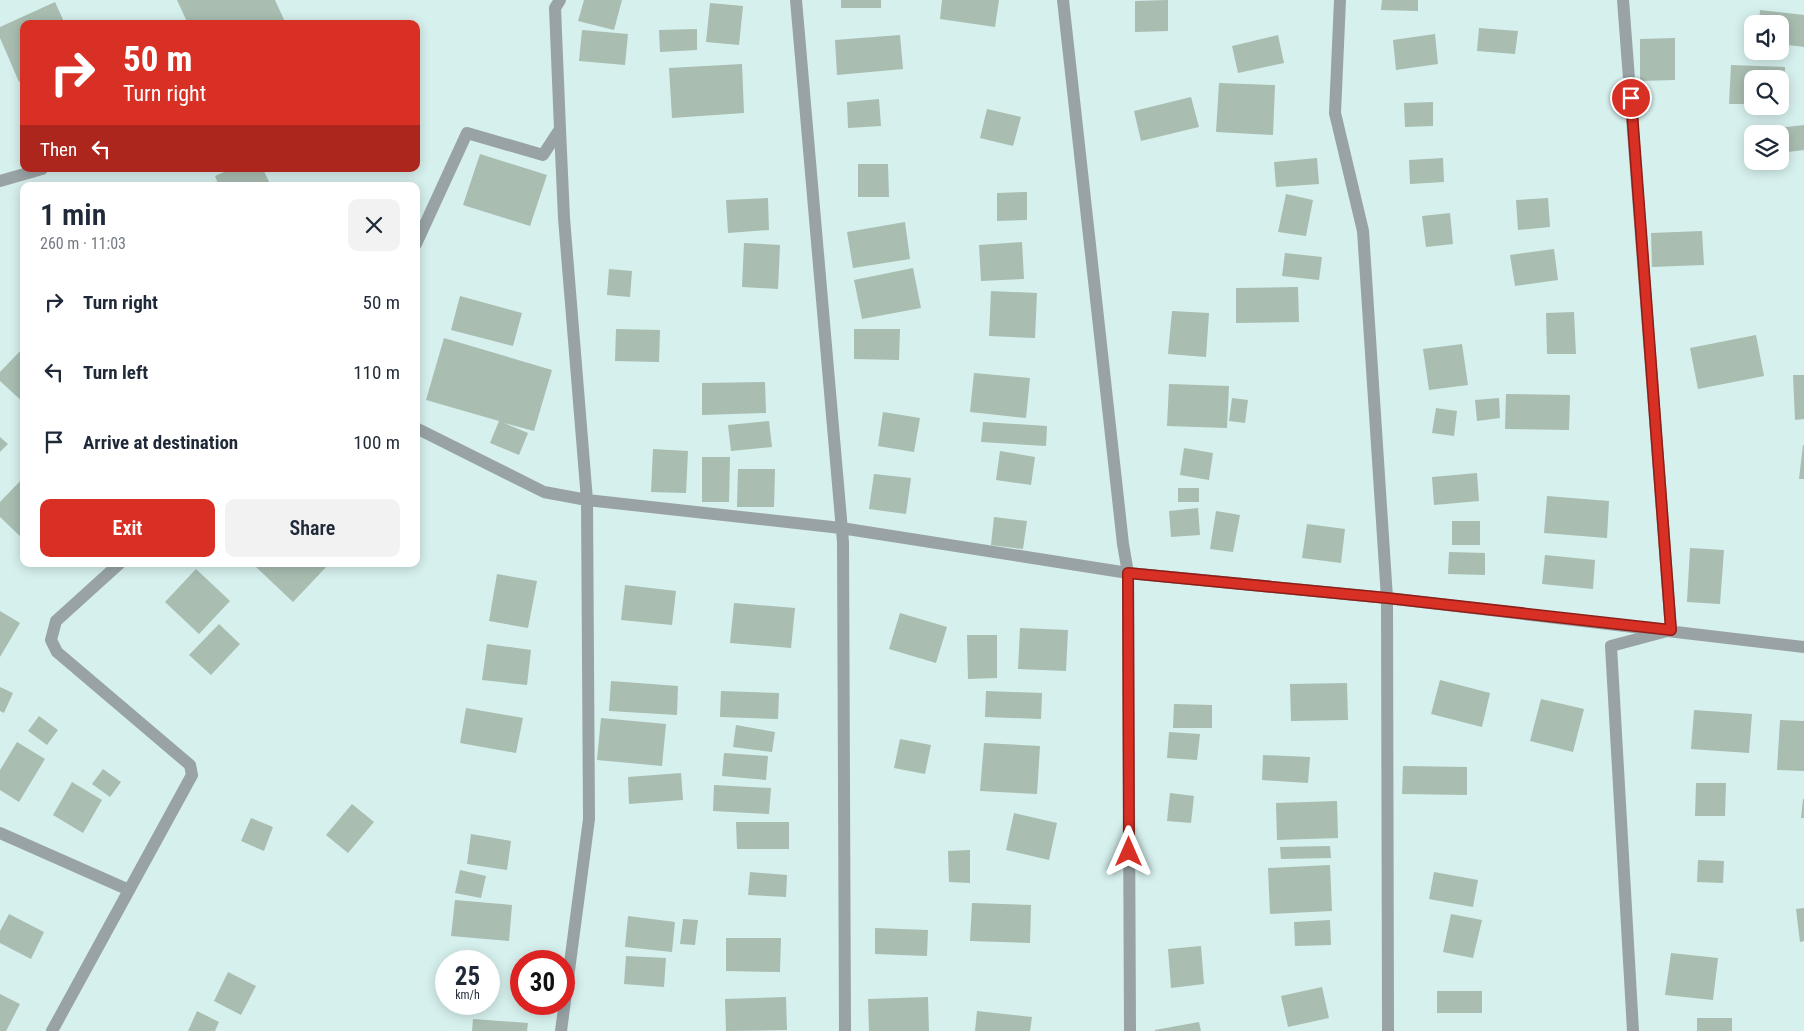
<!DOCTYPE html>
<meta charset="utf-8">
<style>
body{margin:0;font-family:"Roboto Condensed",sans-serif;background:#f2f2f3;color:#1f2937;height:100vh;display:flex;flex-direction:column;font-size:19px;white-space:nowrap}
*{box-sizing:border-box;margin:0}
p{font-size:16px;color:#747a83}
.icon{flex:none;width:28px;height:28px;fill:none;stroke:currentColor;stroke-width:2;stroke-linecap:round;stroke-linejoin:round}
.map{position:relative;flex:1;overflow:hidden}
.panel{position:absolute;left:20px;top:182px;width:400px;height:385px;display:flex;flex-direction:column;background:#fff;border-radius:10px;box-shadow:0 2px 12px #0003}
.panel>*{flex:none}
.top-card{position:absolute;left:20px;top:20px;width:400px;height:152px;border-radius:10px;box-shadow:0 2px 12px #0003;background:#d93025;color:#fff;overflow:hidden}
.controls{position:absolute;left:1744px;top:15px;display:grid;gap:10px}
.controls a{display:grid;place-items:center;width:45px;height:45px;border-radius:10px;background:#fff;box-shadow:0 2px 12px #0003;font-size:25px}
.speed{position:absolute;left:435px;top:950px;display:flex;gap:10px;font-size:25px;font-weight:700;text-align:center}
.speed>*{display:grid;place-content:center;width:65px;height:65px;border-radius:50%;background:#fff;box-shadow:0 2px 12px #0003;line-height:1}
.speed small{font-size:12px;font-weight:400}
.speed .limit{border:8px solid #d22;background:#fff;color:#111}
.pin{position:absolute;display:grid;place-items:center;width:42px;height:42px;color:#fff;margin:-21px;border:2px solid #fff;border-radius:50%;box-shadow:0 1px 5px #0007}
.me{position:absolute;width:55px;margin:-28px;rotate:0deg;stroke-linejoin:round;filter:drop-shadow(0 0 4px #0008)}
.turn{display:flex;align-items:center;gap:18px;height:105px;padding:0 20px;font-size:22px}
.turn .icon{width:65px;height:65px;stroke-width:2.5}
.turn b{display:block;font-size:35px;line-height:42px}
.then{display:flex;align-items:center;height:48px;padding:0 20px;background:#0003;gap:10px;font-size:19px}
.round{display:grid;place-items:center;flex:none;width:52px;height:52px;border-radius:10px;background:#f2f2f3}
.head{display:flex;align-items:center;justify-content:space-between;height:85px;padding:0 20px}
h1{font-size:30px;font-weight:600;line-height:38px}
.primary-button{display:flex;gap:10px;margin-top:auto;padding:10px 20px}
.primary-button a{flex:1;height:58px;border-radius:10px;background:#d93025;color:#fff;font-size:20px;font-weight:600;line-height:58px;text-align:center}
.primary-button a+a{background:#f2f2f3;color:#1f2937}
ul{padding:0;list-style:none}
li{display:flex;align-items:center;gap:15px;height:70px;padding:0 20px}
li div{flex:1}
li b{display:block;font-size:19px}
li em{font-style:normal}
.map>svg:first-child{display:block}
.building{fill:#a9bdb1}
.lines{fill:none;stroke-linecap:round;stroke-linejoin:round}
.street{stroke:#99a3a6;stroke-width:12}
.route-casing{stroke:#8d1f18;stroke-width:12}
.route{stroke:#d93025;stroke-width:9}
</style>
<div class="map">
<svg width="1804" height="1031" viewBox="0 0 1804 1031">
<rect width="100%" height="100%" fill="#d6f0ed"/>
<path class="building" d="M 177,0 L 275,0 L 286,24 L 188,24 Z
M 584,0 L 622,0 L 614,30 L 578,21 Z
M 841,0 L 881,0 L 881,8 L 841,8 Z
M 942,0 L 999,0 L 995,27 L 940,19 Z
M 1168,0 L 1168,31 L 1135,32 L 1135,1 Z
M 1382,0 L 1418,0 L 1418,11 L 1381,10 Z
M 55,2 L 65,24 L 24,24 L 24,79 L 19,82 L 0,38 L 0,27 Z
M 710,3 L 743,6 L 739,45 L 706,42 Z
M 1760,10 L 1804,15 L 1804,47 L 1780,44 L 1780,24 L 1759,24 Z
M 1479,28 L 1518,31 L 1515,54 L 1477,51 Z
M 697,29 L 697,50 L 660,52 L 659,30 Z
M 582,30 L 628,34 L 625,65 L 579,61 Z
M 1435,34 L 1438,64 L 1396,70 L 1393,40 Z
M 900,35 L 903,69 L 837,75 L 835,40 Z
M 1278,35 L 1284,63 L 1238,73 L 1232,46 Z
M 1675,38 L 1675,80 L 1640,81 L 1640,39 Z
M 742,64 L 744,113 L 672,118 L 669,68 Z
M 1731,65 L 1785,67 L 1783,106 L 1780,105 L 1780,79 L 1752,79 L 1752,104 L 1729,104 Z
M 1219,83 L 1275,85 L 1273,135 L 1216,132 Z
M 1191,97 L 1199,127 L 1141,141 L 1134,111 Z
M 879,99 L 881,126 L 848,128 L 847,102 Z
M 1433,102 L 1433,126 L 1405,127 L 1404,103 Z
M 987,109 L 1021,117 L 1013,146 L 980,138 Z
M 1804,125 L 1804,150 L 1780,153 L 1780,134 L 1778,134 L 1777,128 Z
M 480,154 L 547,175 L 530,226 L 463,205 Z
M 1317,158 L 1319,184 L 1276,187 L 1274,162 Z
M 1443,158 L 1444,182 L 1410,184 L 1409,160 Z
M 858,164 L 888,164 L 889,197 L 858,197 Z
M 231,169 L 263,169 L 271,186 L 219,186 L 215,176 Z
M 1027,192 L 1027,220 L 997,221 L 997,193 Z
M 1286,194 L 1313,200 L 1306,236 L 1278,232 Z
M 768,198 L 769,230 L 728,233 L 726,200 Z
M 1548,198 L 1550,227 L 1518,230 L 1516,200 Z
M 1450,213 L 1453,244 L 1426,247 L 1422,216 Z
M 905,222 L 910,259 L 853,268 L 847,232 Z
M 1702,231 L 1704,265 L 1652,267 L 1651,233 Z
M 1022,242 L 1024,279 L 981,281 L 979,245 Z
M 744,243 L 780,245 L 778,289 L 742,287 Z
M 1554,249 L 1558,280 L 1515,286 L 1510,255 Z
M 1285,253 L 1322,257 L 1319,280 L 1282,276 Z
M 913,268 L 921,308 L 862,319 L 854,280 Z
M 609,269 L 632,271 L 630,297 L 607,295 Z
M 1298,287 L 1299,322 L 1236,323 L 1236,288 Z
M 991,291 L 1037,293 L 1035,338 L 989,336 Z
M 460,296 L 522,313 L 513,346 L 451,330 Z
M 1172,311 L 1209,313 L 1206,357 L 1168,354 Z
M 1574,312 L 1576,354 L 1547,354 L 1546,313 Z
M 616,329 L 660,330 L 659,362 L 615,361 Z
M 854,329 L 900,329 L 899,360 L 854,359 Z
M 1756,335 L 1764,376 L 1698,389 L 1690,348 Z
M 444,338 L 552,370 L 534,431 L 504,423 L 528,433 L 519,455 L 490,443 L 499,421 L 426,400 Z
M 1462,344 L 1468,385 L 1429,390 L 1423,349 Z
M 24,347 L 24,403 L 0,381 L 0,372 Z
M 974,373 L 1030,378 L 1026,418 L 970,412 Z
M 1793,375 L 1804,375 L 1804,419 L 1795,420 Z
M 765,382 L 766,413 L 702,415 L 702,383 Z
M 1169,384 L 1229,386 L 1227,428 L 1167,426 Z
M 1506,394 L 1570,395 L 1569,430 L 1505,429 Z
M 1232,398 L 1248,400 L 1245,423 L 1229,421 Z
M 1499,398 L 1500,418 L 1477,421 L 1475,400 Z
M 1436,408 L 1457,411 L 1454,436 L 1432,433 Z
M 883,412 L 920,418 L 914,452 L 878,446 Z
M 769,421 L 772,447 L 731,451 L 728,425 Z
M 983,422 L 1047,426 L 1046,446 L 981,442 Z
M 0,437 L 8,444 L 0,452 Z
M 1803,445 L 1804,445 L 1804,479 L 1799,479 Z
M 1184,448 L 1213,453 L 1209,480 L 1180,475 Z
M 653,449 L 688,451 L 686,493 L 651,492 Z
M 1000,451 L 1035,457 L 1031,485 L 996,480 Z
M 702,457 L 730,457 L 729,502 L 702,502 Z
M 738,469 L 775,469 L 774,507 L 737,507 Z
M 1477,473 L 1479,501 L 1434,505 L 1432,477 Z
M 874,474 L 911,478 L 906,514 L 869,509 Z
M 24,477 L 24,540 L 0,517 L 0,502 Z
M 1178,488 L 1199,488 L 1199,502 L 1178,502 Z
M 1547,496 L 1609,501 L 1607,538 L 1544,533 Z
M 1198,508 L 1200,535 L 1171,537 L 1169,511 Z
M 1216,511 L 1240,515 L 1233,552 L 1210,549 Z
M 994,517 L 1027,521 L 1023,549 L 991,545 Z
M 1452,521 L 1480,521 L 1480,545 L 1452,545 Z
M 1307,524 L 1345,529 L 1341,563 L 1302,558 Z
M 1690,548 L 1724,550 L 1720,604 L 1687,602 Z
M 1449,552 L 1485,553 L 1485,575 L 1448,574 Z
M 1545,555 L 1595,560 L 1593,589 L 1542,584 Z
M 260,564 L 329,564 L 293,602 L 256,567 Z
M 196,569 L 230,601 L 199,634 L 165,602 Z
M 497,574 L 537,581 L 528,628 L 489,621 Z
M 625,585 L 676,591 L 672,625 L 621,620 Z
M 734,603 L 795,608 L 791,648 L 730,643 Z
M 0,611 L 20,623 L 0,657 Z
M 900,613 L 947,627 L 936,663 L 889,649 Z
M 219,624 L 240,644 L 211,675 L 189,655 Z
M 1020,628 L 1068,630 L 1066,671 L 1018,669 Z
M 967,635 L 997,635 L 997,678 L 968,679 Z
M 487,644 L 531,650 L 527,685 L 482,680 Z
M 1440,680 L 1490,693 L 1482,727 L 1431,714 Z
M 611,681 L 678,686 L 677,715 L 609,711 Z
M 1347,683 L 1348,720 L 1291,721 L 1290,684 Z
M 0,687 L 13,693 L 4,713 L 0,711 Z
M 721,691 L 779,693 L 778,719 L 720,717 Z
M 986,691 L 1042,693 L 1041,719 L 985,717 Z
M 1541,699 L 1584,709 L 1573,752 L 1530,741 Z
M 1174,704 L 1212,705 L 1212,728 L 1173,728 Z
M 466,708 L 523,718 L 516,753 L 460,743 Z
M 1694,710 L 1752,714 L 1749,753 L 1691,749 Z
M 39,716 L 58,730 L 47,745 L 28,731 Z
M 601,718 L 666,724 L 662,766 L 597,760 Z
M 1780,720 L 1804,721 L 1804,771 L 1777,770 Z
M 736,725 L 775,732 L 772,752 L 733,747 Z
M 1169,732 L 1200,734 L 1197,760 L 1167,758 Z
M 900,739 L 931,745 L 925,774 L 894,768 Z
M 17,742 L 45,759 L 19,802 L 0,790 L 0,770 Z
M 984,743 L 1040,746 L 1037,794 L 980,791 Z
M 724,753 L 768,756 L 766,780 L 722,776 Z
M 1263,755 L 1310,757 L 1308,783 L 1262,780 Z
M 1403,766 L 1467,767 L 1467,795 L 1402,794 Z
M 103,769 L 121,782 L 110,797 L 92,784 Z
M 681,773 L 683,800 L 629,804 L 628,777 Z
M 72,782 L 102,800 L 83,833 L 53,815 Z
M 1696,783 L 1726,783 L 1725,816 L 1695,816 Z
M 714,785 L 771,788 L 769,814 L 713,811 Z
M 1170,793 L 1194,796 L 1191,823 L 1167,821 Z
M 1803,799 L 1804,799 L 1804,818 L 1801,818 Z
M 1337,801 L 1338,838 L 1277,840 L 1276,803 Z
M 352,804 L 374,822 L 348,853 L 326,835 Z
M 1014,813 L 1057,823 L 1049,860 L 1006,850 Z
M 251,818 L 273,827 L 264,851 L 241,841 Z
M 736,822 L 789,822 L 789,849 L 737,849 Z
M 471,834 L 511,841 L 507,870 L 467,864 Z
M 1330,846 L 1331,858 L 1281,859 L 1280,847 Z
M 970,850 L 970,883 L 949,882 L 948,851 Z
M 1698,860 L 1724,861 L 1723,883 L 1697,882 Z
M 1330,865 L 1332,911 L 1270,914 L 1268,868 Z
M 460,870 L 486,876 L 481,898 L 455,893 Z
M 750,872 L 787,875 L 786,897 L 748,895 Z
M 1434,872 L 1478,880 L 1473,907 L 1429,899 Z
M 455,900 L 512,905 L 509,941 L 451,936 Z
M 972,903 L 1031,905 L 1030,943 L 970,941 Z
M 1804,908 L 1804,941 L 1800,942 L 1796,909 Z
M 9,914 L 44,932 L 31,959 L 0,943 L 0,931 Z
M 1451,914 L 1482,920 L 1473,958 L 1443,952 Z
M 628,916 L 675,922 L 672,952 L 625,947 Z
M 683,919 L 698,920 L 695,945 L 680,944 Z
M 1330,920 L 1331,945 L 1295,946 L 1294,922 Z
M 875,928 L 928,930 L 927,956 L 875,954 Z
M 726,938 L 781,938 L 780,972 L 726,971 Z
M 1201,946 L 1204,984 L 1171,988 L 1168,949 Z
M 1671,953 L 1718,958 L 1713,1000 L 1665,995 Z
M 626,956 L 666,958 L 664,987 L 624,984 Z
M 228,972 L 256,986 L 241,1015 L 214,1001 Z
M 1322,987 L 1329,1018 L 1288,1027 L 1281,996 Z
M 1437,991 L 1482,991 L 1482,1013 L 1437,1013 Z
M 0,994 L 20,1004 L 6,1031 L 0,1031 Z
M 786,997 L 787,1030 L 726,1031 L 725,999 Z
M 928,997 L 929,1031 L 869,1031 L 868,999 Z
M 197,1011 L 219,1022 L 215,1031 L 188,1031 Z
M 977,1011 L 1032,1017 L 1030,1031 L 975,1031 Z
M 1697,1018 L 1732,1018 L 1732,1031 L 1697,1031 Z
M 473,1019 L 528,1023 L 527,1031 L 472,1031 Z
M 1199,1022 L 1201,1031 L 1155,1031 L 1155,1030 Z"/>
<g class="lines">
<path class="street" d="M 796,0 L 843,542 L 845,1031
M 1063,0 L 1123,544 L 1128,573 L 1130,1031
M 1340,0 L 1335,113 L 1363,231 L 1387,598 L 1388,1031
M 1623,0 L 1671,630 L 1611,646 L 1633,1031
M 560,129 L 564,218 L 587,500 L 589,819 L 561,1031
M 0,181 L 42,169
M 416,244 L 467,133 L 543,155 L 560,129 L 555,8 L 560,0
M 416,428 L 544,492 L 587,500 L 841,528 L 1128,573 L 1387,598 L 1804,647
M 0,833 L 129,890
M 52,1031 L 192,775 L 190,765 L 57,652 L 51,640 L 56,621 L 119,564"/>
</g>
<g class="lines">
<defs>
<path id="route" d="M 1129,852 L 1128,573 L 1387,598 L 1671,630 L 1631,98"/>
</defs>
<use href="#route" class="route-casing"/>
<use href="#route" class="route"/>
</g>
</svg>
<div class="controls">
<a><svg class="icon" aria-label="sound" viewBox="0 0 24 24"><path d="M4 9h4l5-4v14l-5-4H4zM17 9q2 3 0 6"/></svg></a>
<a><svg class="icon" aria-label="search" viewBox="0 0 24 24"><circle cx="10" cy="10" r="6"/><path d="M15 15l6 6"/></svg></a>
<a><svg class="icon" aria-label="layers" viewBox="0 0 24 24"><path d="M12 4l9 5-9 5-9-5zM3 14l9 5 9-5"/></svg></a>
</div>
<div class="speed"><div>25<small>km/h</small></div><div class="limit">30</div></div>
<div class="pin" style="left:1631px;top:98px;background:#d93025"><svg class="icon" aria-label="arrive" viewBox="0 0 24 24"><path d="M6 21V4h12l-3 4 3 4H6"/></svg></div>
<svg class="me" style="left:1129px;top:852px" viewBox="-20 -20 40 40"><path d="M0-17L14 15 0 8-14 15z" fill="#d93025" stroke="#fff" stroke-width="4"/></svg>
<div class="top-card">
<div class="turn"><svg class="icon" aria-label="right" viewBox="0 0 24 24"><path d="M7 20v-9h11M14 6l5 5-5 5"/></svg><div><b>50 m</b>Turn right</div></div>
<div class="then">Then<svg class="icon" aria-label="left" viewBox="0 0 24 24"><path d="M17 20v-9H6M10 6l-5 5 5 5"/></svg></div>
</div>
<section class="panel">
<div class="head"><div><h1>1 min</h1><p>260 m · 11:03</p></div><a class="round"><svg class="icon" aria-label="close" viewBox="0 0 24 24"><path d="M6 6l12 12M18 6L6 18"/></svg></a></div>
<ul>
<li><svg class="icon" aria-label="right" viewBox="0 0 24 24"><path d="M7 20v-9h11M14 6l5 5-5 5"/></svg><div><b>Turn right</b></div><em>50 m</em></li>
<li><svg class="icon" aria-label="left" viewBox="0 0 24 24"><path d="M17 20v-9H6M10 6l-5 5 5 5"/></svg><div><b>Turn left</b></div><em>110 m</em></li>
<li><svg class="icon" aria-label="arrive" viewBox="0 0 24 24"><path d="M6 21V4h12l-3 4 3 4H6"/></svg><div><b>Arrive at destination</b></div><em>100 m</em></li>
</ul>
<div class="primary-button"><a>Exit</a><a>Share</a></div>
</section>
</div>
